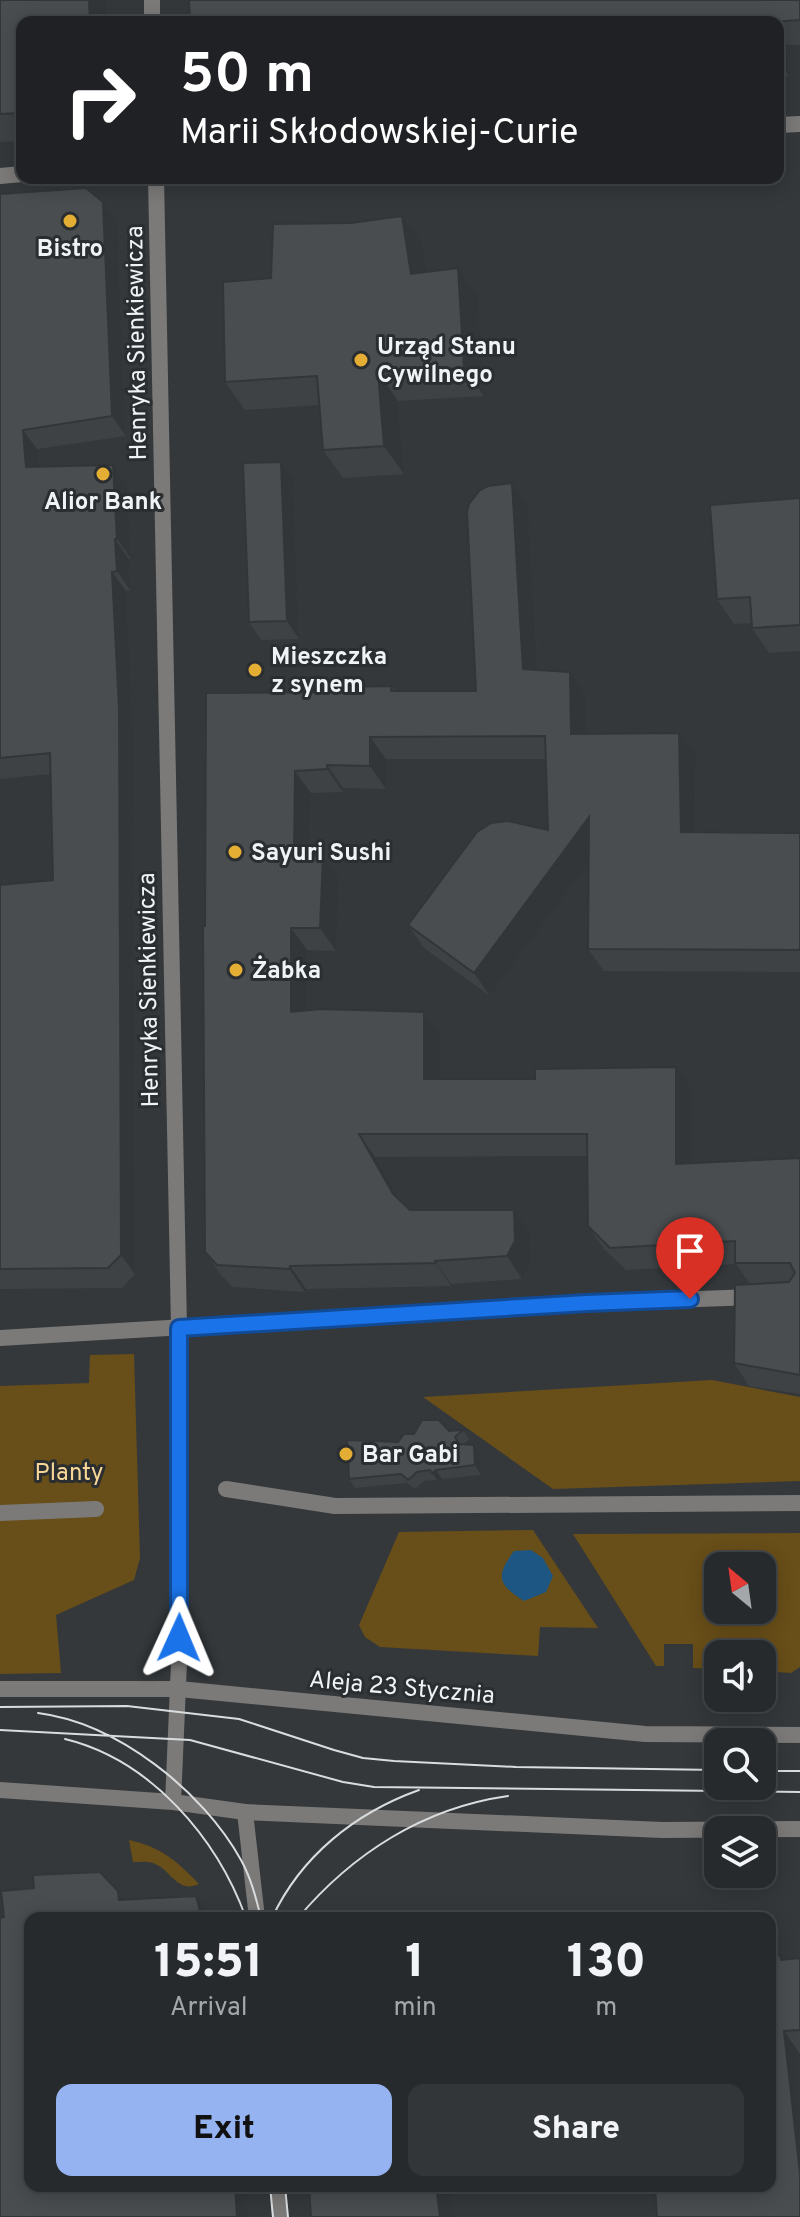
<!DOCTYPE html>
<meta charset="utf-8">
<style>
body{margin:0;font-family:Overpass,sans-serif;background:#333638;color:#f1f3f6;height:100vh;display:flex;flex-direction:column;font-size:30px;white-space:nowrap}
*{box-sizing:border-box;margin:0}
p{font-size:26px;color:#a4a7a9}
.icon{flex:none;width:44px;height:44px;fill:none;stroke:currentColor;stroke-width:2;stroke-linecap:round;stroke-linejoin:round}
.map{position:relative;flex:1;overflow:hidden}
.drawer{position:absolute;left:24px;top:1912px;width:752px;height:280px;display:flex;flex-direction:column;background:#272a2c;border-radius:16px;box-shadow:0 4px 20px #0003,0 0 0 2px #434648}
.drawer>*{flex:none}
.banner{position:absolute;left:16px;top:16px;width:768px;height:168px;border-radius:16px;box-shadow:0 4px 20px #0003,0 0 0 2px #434648;background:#202124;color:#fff;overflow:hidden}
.needle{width:52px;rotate:331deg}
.fabs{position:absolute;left:704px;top:1552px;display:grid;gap:16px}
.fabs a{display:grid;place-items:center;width:72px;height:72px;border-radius:16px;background:#272a2c;box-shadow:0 4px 20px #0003,0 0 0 2px #434648;font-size:40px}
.pin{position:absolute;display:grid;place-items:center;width:68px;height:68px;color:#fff;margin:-82px -34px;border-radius:50% 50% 50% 0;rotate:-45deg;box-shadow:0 0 8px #0007}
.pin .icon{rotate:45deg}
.me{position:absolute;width:88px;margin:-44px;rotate:1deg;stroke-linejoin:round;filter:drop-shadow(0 0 6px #0008)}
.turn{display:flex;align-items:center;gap:28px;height:168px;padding:0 32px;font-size:36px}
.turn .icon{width:104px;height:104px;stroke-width:2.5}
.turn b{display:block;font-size:56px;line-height:68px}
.eta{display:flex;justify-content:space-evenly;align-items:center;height:136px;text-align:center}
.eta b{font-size:48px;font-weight:800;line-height:56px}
.button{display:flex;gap:16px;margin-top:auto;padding:16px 32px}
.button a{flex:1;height:92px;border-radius:16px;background:#95b2f1;color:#111;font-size:32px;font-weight:800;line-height:92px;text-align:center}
.button a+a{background:#333638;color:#f1f3f6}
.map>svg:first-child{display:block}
.green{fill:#684e18;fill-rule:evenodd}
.water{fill:#1e5683}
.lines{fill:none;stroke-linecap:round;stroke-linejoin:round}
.pedestrian{stroke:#7b7a78;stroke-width:16}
.minor{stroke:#7b7a78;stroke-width:16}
.tertiary{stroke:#7b7a78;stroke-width:16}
.tram{stroke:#dadddf;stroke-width:2}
.wall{fill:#3f4245}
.shaded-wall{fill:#333638}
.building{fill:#494d50;stroke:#333638;stroke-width:2}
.route-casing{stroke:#114b97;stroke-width:20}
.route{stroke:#1a73e8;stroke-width:14}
.poi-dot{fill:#e4ae35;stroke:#2a2e31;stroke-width:3}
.labels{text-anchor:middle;stroke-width:6;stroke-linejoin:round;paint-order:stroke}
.poi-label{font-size:24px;font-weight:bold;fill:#f0f3f5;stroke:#2a2e31;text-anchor:start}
.street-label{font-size:24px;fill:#f0f3f5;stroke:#2a2e31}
.park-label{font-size:24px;fill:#f8d697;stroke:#2a2e31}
</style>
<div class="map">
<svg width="800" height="2217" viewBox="0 0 800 2217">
<rect width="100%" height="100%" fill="#34383b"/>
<path class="green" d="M 134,1354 L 140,1558 L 134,1580 L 56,1615 L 61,1673 L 0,1674 L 0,1386 L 89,1383 L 90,1355 Z
M 712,1380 L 800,1397 L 800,1481 L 553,1489 L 423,1397 Z
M 533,1530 L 598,1628 L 540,1627 L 538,1656 L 380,1647 L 365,1637 L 359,1625 L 399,1532 Z
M 800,1533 L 800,1667 L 791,1673 L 762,1671 L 762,1654 L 718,1654 L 718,1669 L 693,1668 L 693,1644 L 664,1644 L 664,1666 L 656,1666 L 573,1534 ZM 762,1566 L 762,1610 L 718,1610 L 718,1566 Z
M 129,1840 C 161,1847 177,1861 199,1884 C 177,1894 172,1870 153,1863 C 147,1861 139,1862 133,1862 Z"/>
<path class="water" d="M 531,1550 L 543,1558 L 553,1576 L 546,1592 L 524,1601 C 498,1584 495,1577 514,1551 Z"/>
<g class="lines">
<path class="pedestrian" d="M 226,1489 L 335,1506 L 800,1503
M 0,1513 L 96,1509"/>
<path class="minor" d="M 778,125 L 800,124
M 0,176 L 22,174
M 0,1338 L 587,1303 L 754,1297
M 245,1812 L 257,1918
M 278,2186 L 280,2217"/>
<path class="tertiary" d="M 152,0 L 152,22
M 156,178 L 179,1328 L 179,1663 L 173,1802
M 0,1689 L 179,1689 L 645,1734 L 800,1735
M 0,1790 L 173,1802 L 245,1812 L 662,1830 L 800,1829"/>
<path class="tram" d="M 0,1707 L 127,1706 L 239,1719 L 334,1750 L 363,1758 L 394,1761 L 516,1767 L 718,1770
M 38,1713 C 117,1723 203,1791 241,1860 C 251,1878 256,1898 261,1918
M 0,1730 L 190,1740 L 343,1782 L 374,1787 L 800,1792
M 65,1739 C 151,1760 217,1838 246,1918
M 762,1771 L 800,1771
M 272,1918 C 301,1856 355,1813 419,1790
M 298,1918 C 352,1854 423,1808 508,1796
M 270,2186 L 273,2217
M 285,2186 L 288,2217"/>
</g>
<path class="wall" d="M 0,0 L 106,0 L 107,22 L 22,22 L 22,141 L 0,142 Z
M 800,0 L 800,45 L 787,45 L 789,76 L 778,77 L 778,22 Z
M 0,194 L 103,202 L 117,222 L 126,436 L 37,449 L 38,467 L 113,465 L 127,485 L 131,559 L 129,559 L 130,590 L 126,591 L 133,727 L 135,1274 L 122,1288 L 0,1289 L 0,885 L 53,880 L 50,774 L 0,779 Z
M 422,244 L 426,272 L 478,296 L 484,396 L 398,401 L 404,474 L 343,478 L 323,450 L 319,405 L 245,410 L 225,382 L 271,278 Z
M 281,462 L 293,480 L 299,639 L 261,640 L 249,622 Z
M 512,483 L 528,506 L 538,670 L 570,672 L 585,695 L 586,734 L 695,755 L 696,832 L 800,833 L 800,972 L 604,971 L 588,949 L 589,861 L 490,996 L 424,948 L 408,925 L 548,830 L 546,759 L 386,759 L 386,789 L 343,788 L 343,792 L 311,793 L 310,856 L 323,856 L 339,879 L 336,951 L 307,950 L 307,1010 L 424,1012 L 440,1035 L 440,1079 L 692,1090 L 692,1163 L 800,1158 L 800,1394 L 749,1386 L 734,1363 L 750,1284 L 736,1264 L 626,1270 L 604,1249 L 588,1226 L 587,1156 L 375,1157 L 399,1200 L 410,1210 L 514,1210 L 530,1232 L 531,1263 L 522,1279 L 451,1284 L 451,1286 L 306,1289 L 305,1292 L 233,1287 L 220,1274 L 205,1252 L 206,693 L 349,692 L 392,686 L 395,691 L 476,691 Z
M 800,498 L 800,651 L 769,653 L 752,628 L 751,623 L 734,624 L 717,599 Z
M 463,1430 L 469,1439 L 463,1445 L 480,1454 L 481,1475 L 442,1479 L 439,1483 L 436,1480 L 424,1481 L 415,1489 L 407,1483 L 355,1488 L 349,1479 L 398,1442 L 449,1431 Z
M 780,1955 L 783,1960 L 800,1958 L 800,2217 L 655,2186 Z"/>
<path class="shaded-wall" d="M 89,0 L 106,0 L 107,22 L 90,22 Z
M 778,32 L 787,45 L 789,76 L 778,60 Z
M 103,202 L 117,222 L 126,436 L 112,416 Z
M 402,216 L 422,244 L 431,302 L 411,274 Z
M 458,268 L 478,296 L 484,396 L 464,368 Z
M 378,372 L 398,401 L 404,474 L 384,446 Z
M 23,430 L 37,449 L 40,487 L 26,467 Z
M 281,462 L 293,480 L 299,639 L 287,621 Z
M 113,465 L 127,485 L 131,559 L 117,539 Z
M 512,483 L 528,506 L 539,691 L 523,669 Z
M 115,539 L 129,559 L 130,590 L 117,571 Z
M 112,572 L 126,591 L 133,727 L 135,1274 L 121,1255 Z
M 570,672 L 585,695 L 587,757 L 571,734 Z
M 679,733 L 695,755 L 696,855 L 681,832 Z
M 370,737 L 386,759 L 386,789 L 370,766 Z
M 327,765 L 343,788 L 343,792 L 327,769 Z
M 295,771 L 311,793 L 309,878 L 294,855 Z
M 589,817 L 605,840 L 490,996 L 474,973 Z
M 323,856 L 339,879 L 336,951 L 320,928 Z
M 291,928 L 307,950 L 307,1034 L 291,1012 Z
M 424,1012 L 440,1035 L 440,1102 L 424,1079 Z
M 676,1067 L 692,1090 L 692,1187 L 676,1164 Z
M 359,1134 L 375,1157 L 408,1216 L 393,1194 Z
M 514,1210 L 530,1232 L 531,1263 L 522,1279 L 507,1256 Z
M 435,1261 L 451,1284 L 451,1286 L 436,1263 Z
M 290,1266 L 306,1289 L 305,1292 L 289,1269 Z
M 474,1445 L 480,1454 L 481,1475 L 475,1465 Z
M 436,1470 L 442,1479 L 439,1483 L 432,1473 Z
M 196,1896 L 208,1912 L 210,1918 L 202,1918 Z
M 784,2031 L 800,2054 L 800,2174 Z
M 235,2186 L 246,2186 L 247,2217 L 237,2217 Z
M 436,2186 L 450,2186 L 453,2217 L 440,2217 Z"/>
<path class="building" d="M 0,0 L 89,0 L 90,22 L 22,22 L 22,113 L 0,114 Z
M 189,0 L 800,0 L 800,20 L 771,22 L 190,22 Z
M 86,188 L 103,202 L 112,416 L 23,430 L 26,467 L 113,465 L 117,539 L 115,539 L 117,571 L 112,572 L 119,708 L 121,1255 L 108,1268 L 0,1269 L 0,885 L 53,880 L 50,753 L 0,758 L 0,194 Z
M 402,216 L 411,274 L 458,268 L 464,368 L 378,372 L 384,446 L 323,450 L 317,376 L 225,382 L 223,282 L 271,278 L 273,224 L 351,223 Z
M 281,462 L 287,621 L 249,622 L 243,463 Z
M 512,483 L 523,669 L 570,672 L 571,734 L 679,733 L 681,832 L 800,833 L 800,950 L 588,949 L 589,817 L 474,973 L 408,925 L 477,832 L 491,823 L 508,821 L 548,830 L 545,736 L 370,737 L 370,766 L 327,765 L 327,769 L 295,771 L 294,855 L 323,856 L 320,928 L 291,928 L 291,1012 L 321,1009 L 424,1012 L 424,1079 L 535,1079 L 535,1069 L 676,1067 L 676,1164 L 800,1158 L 800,1375 L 734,1363 L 735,1285 L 789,1282 L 795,1273 L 790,1263 L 735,1263 L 735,1241 L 610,1248 L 588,1226 L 587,1134 L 359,1134 L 393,1194 L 410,1210 L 514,1210 L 515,1241 L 507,1256 L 435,1261 L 436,1263 L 290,1266 L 289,1269 L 217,1265 L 205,1252 L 203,926 L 205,926 L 206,693 L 349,692 L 348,687 L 392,686 L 391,691 L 476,691 L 467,512 L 469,504 L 480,490 L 488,486 Z
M 800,498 L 800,625 L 752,628 L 750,597 L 717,599 L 710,505 Z
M 422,1420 L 439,1420 L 449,1431 L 463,1430 L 455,1437 L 459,1444 L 474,1445 L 475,1465 L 436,1470 L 432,1473 L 430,1470 L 417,1472 L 408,1480 L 401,1474 L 349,1479 L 347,1440 L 398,1442 L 404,1434 L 414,1434 Z
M 100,1872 L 118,1891 L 119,1900 L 196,1896 L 202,1918 L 30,1918 L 30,2186 L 235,2186 L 237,2217 L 0,2217 L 0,1918 L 4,1917 L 1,1891 L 34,1888 L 33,1875 Z
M 780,1955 L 781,1960 L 800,1958 L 800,2030 L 784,2031 L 800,2174 L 800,2217 L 657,2217 L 655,2186 L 770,2186 L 770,1956 Z
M 309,2186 L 436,2186 L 440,2217 L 311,2217 Z"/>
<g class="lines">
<defs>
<path id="route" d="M 179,1638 L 179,1328 L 587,1303 L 690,1299"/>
</defs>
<use href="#route" class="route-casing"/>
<use href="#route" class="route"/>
</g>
<g class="poi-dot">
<circle cx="70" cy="221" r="8"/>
<circle cx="361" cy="360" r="8"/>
<circle cx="103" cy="474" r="8"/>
<circle cx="255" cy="670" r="8"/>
<circle cx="235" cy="852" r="8"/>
<circle cx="236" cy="970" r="8"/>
<circle cx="346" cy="1454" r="8"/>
</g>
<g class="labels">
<g class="poi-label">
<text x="70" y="256" text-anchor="middle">Bistro</text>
<text x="377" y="354">Urząd Stanu<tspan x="377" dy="28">Cywilnego</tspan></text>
<text x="103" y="509" text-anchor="middle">Alior Bank</text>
<text x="271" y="664">Mieszczka<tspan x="271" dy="28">z synem</tspan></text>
<text x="251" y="860">Sayuri Sushi</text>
<text x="252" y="978">Żabka</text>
<text x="362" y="1462">Bar Gabi</text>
</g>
<g class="street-label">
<text transform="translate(136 343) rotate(-91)" y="8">Henryka Sienkiewicza</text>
<text transform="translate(148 990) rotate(-91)" y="8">Henryka Sienkiewicza</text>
<text transform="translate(402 1687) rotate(5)" y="8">Aleja 23 Stycznia</text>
</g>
<g class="park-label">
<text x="69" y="1480">Planty</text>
</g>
</g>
</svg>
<div class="fabs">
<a><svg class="needle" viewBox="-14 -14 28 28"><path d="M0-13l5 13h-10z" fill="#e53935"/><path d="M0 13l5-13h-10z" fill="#a4a7a9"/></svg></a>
<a><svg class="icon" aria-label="sound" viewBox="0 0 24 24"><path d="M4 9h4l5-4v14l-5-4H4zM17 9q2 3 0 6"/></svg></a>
<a><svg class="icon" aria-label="search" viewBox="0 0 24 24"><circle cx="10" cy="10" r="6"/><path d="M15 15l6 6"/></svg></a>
<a><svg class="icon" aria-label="layers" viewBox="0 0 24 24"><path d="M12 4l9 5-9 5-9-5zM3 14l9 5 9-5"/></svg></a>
</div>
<div class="pin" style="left:690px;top:1299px;background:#d93025"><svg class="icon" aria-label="arrive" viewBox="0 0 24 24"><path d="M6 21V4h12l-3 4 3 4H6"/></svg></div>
<svg class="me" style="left:179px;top:1638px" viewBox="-20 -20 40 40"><path d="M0-17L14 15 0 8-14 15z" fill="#1a73e8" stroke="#fff" stroke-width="4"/></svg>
<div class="banner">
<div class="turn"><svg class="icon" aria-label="right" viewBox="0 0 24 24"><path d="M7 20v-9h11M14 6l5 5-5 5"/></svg><div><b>50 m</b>Marii Skłodowskiej-Curie</div></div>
</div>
<section class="drawer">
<div class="eta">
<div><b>15:51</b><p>Arrival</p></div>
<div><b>1</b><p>min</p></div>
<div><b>130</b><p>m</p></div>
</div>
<div class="button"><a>Exit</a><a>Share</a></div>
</section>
</div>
